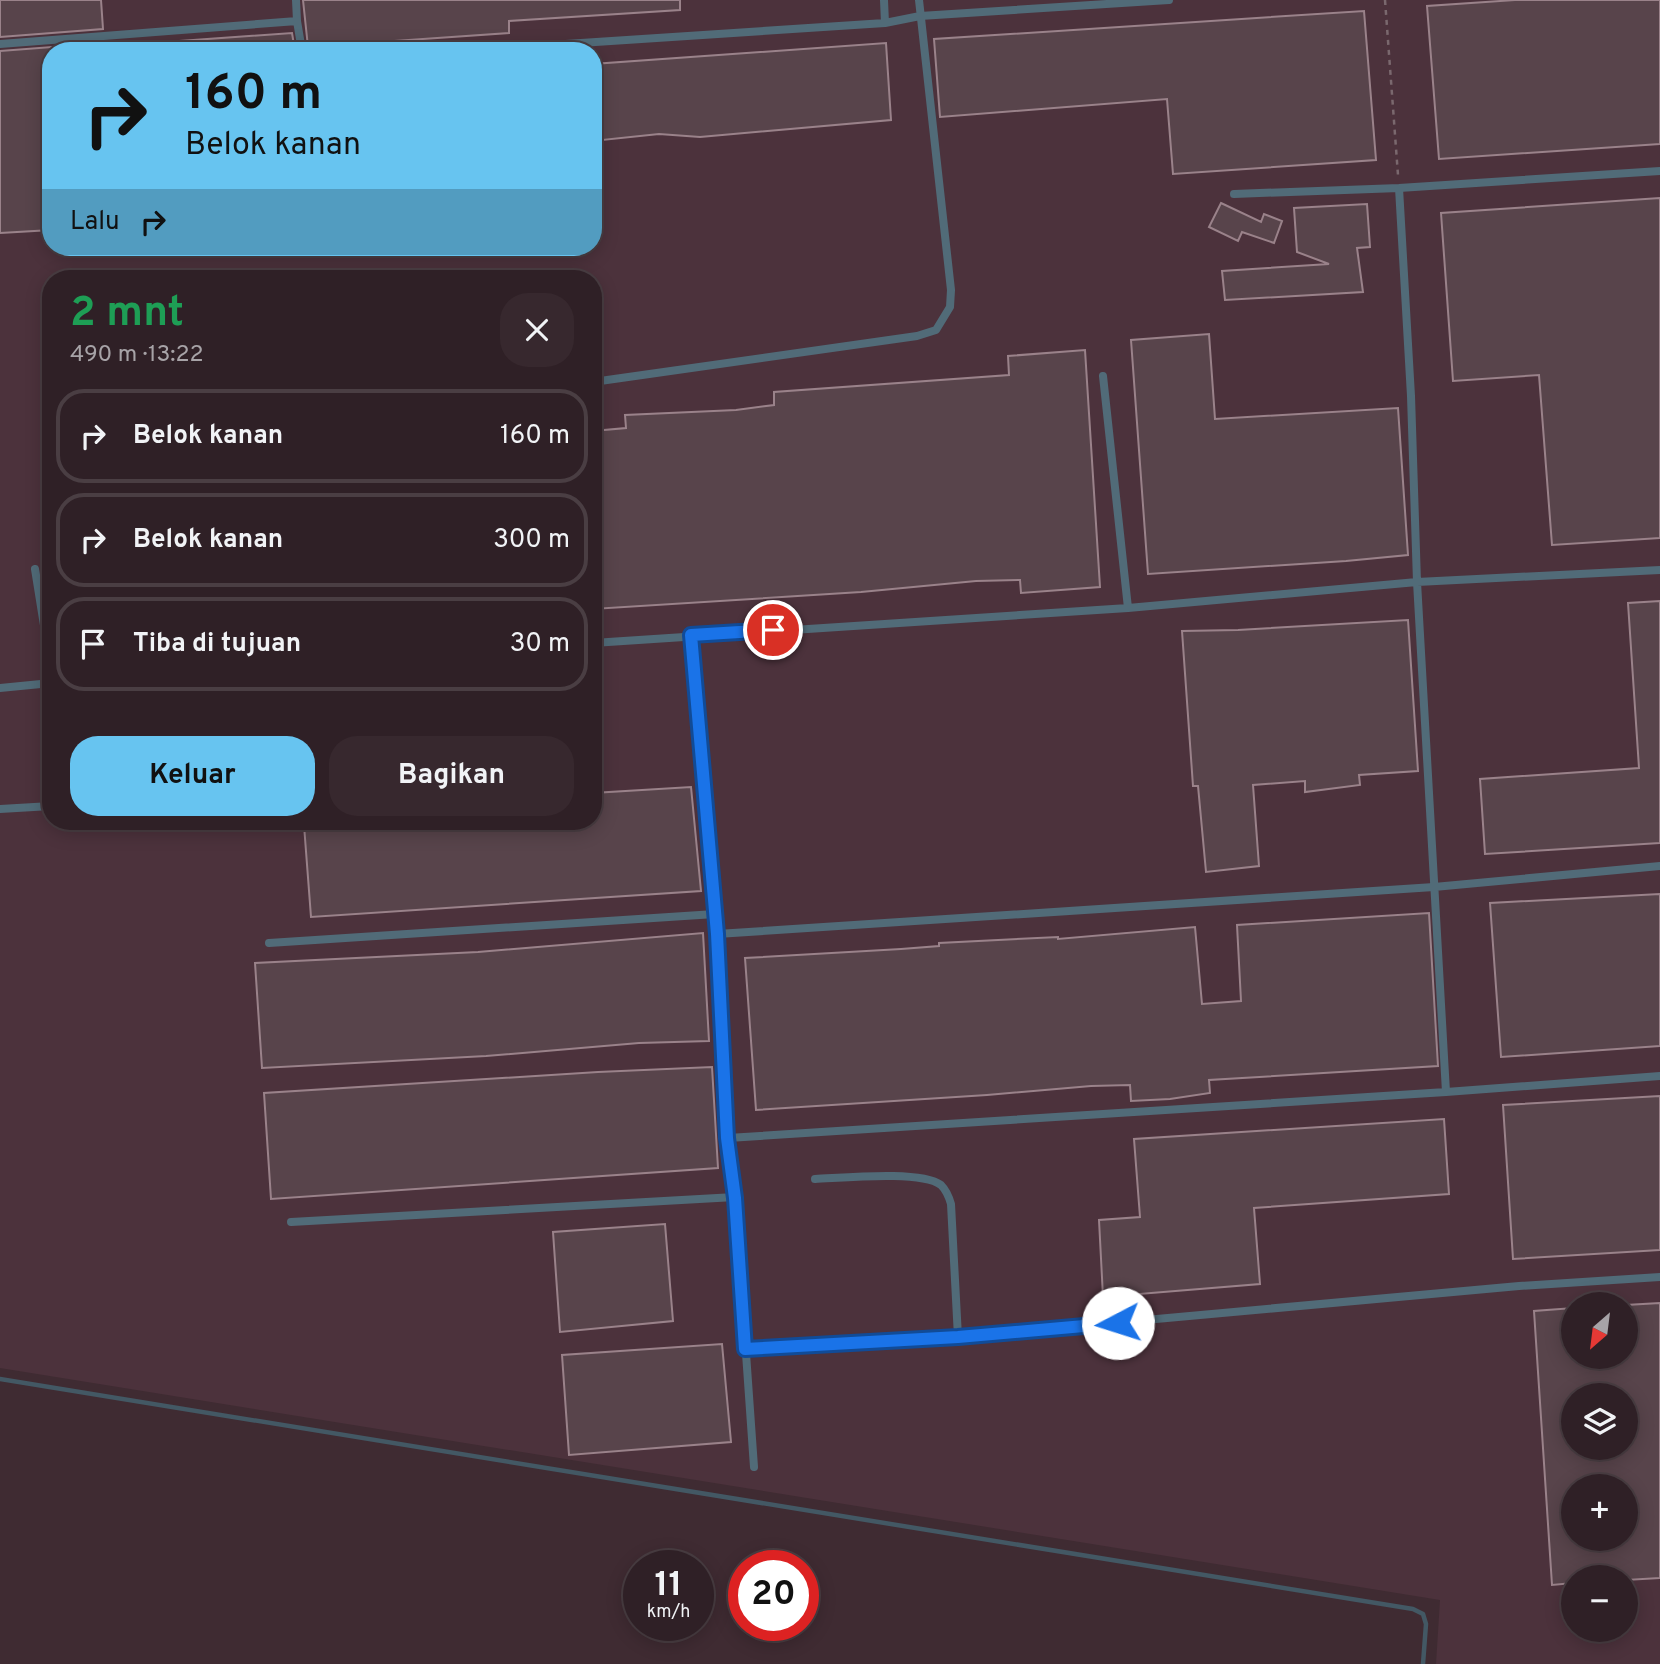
<!DOCTYPE html>
<html lang="id">
<meta charset="utf-8">
<style>
body{margin:0;font-family:Overpass,sans-serif;background:#37282e;color:#f1f3f6;height:100vh;display:flex;flex-direction:column;font-size:26px;white-space:nowrap}
*{box-sizing:border-box;margin:0}
p{font-size:23px;color:#a7a3a7}
.icon{flex:none;width:38px;height:38px;fill:none;stroke:currentColor;stroke-width:2;stroke-linecap:round;stroke-linejoin:round}
.map{position:relative;flex:1;overflow:hidden}
.panel{position:absolute;left:42px;top:270px;width:560px;height:560px;display:flex;flex-direction:column;background:#2f2026;border-radius:28px;box-shadow:0 4px 18px #0003,0 0 0 2px #4a3e43}
.panel>*{flex:none}
.banner{position:absolute;left:42px;top:42px;width:560px;height:214px;border-radius:28px;box-shadow:0 4px 18px #0003,0 0 0 2px #4a3e43;background:#67c4f0;color:#111;overflow:hidden}
.needle{width:46px;rotate:208deg}
.controls{position:absolute;left:1561px;top:1292px;display:grid;gap:14px}
.controls a{display:grid;place-items:center;width:77px;height:77px;border-radius:50%;background:#2f2026;box-shadow:0 4px 18px #0003,0 0 0 2px #4a3e43;font-size:35px}
.speed{position:absolute;left:623px;top:1550px;display:flex;gap:14px;font-size:35px;font-weight:700;text-align:center}
.speed>*{display:grid;place-content:center;width:91px;height:91px;border-radius:50%;background:#2f2026;box-shadow:0 4px 18px #0003,0 0 0 2px #4a3e43;line-height:1}
.speed small{font-size:18px;font-weight:400}
.speed .limit{border:10px solid #d22;background:#fff;color:#111}
.pin{position:absolute;display:grid;place-items:center;width:60px;height:60px;color:#fff;margin:-30px;border:4px solid #fff;border-radius:50%;box-shadow:0 2px 7px #0007}
.me{position:absolute;width:77px;margin:-38px;rotate:265deg;stroke-linejoin:round;filter:drop-shadow(0 0 5px #0008)}
.turn{display:flex;align-items:center;gap:24px;height:147px;padding:0 28px;font-size:32px}
.turn .icon{width:91px;height:91px;stroke-width:2.5}
.turn b{display:block;font-size:49px;line-height:60px}
.then{display:flex;align-items:center;height:66px;padding:0 28px;background:#0003;gap:14px;font-size:26px}
.round{display:grid;place-items:center;flex:none;width:74px;height:74px;border-radius:28px;background:#37282e}
.headline{display:flex;align-items:center;justify-content:space-between;height:119px;padding:0 28px}
h1{font-size:42px;font-weight:700;line-height:52px;color:#1e9e55}
.button{display:flex;gap:14px;margin-top:auto;padding:14px 28px}
.button a{flex:1;height:80px;border-radius:28px;background:#67c4f0;color:#111;font-size:28px;font-weight:700;line-height:80px;text-align:center}
.button a+a{background:#37282e;color:#f1f3f6}
ul{padding:0;list-style:none}
li{display:flex;align-items:center;gap:21px;height:94px;margin:0 14px 10px;padding:0 14px;border:4px solid #4a3e43;border-radius:28px}
li div{flex:1}
li b{display:block;font-size:26px}
li em{font-style:normal}
.map>svg:first-child{display:block}
.built{fill:#4c323c;fill-rule:evenodd}
.lines{fill:none;stroke-linecap:round;stroke-linejoin:round}
.stream{stroke:#435864;stroke-width:4.5}
.building{fill:#58444b;stroke:#9a828a;stroke-width:2;fill-rule:evenodd}
.path{stroke:#7a686e;stroke-width:2.5;stroke-dasharray:5 5;stroke-linecap:butt}
.service{stroke:#516b78;stroke-width:8}
.route-casing{stroke:#114b97;stroke-width:18}
.route{stroke:#1a73e8;stroke-width:12}
</style>
<div class="map">
<svg width="1660" height="1664" viewBox="0 0 1660 1664">
<rect width="100%" height="100%" fill="#3f2b32"/>
<path class="built" d="M 0,0 L 1660,0 L 1660,1664 L 1436,1664 L 1440,1600 L 0,1368 ZM 51,51 L 593,51 L 593,247 L 51,247 ZM 51,278 L 593,278 L 593,821 L 51,821 ZM 1573,1304 L 1626,1304 L 1626,1356 L 1573,1356 ZM 1573,1395 L 1626,1395 L 1626,1447 L 1573,1447 ZM 1573,1486 L 1626,1486 L 1626,1538 L 1573,1538 ZM 1573,1577 L 1626,1577 L 1626,1629 L 1573,1629 Z"/>
<g class="lines">
<path class="stream" d="M 0,1379 L 1413,1609 L 1423,1614 L 1426,1624 L 1423,1664"/>
</g>
<path class="building" d="M 0,0 L 101,0 L 103,29 L 0,37 Z
M 303,0 L 680,0 L 680,10 L 509,21 L 509,33 L 308,47 Z
M 1515,0 L 1660,0 L 1660,144 L 1439,159 L 1427,6 Z
M 1364,11 L 1376,160 L 1173,174 L 1167,99 L 940,117 L 934,39 Z
M 292,33 L 295,51 L 180,51 L 180,41 Z
M 104,43 L 104,51 L 51,51 L 51,230 L 0,233 L 0,51 Z
M 886,43 L 891,120 L 700,137 L 659,134 L 593,141 L 593,64 Z
M 1660,198 L 1660,538 L 1552,545 L 1539,375 L 1453,381 L 1441,213 Z
M 1221,203 L 1261,222 L 1264,214 L 1282,221 L 1274,243 L 1242,232 L 1238,241 L 1209,227 Z
M 1367,204 L 1370,247 L 1357,248 L 1363,292 L 1225,300 L 1222,271 L 1329,264 L 1297,252 L 1294,208 Z
M 1209,334 L 1215,419 L 1398,408 L 1408,555 L 1346,561 L 1148,574 L 1131,340 Z
M 1085,350 L 1100,587 L 1021,593 L 1020,580 L 976,581 L 861,592 L 593,609 L 593,431 L 626,428 L 625,415 L 736,410 L 774,405 L 774,392 L 1009,375 L 1008,356 Z
M 1660,601 L 1660,843 L 1485,854 L 1480,779 L 1639,768 L 1628,603 Z
M 1408,620 L 1418,771 L 1359,775 L 1360,785 L 1305,792 L 1305,781 L 1253,785 L 1259,866 L 1206,872 L 1198,786 L 1193,786 L 1182,631 L 1238,630 Z
M 691,787 L 701,891 L 311,917 L 304,825 L 369,821 L 593,821 L 593,793 Z
M 1660,894 L 1660,1046 L 1501,1057 L 1490,903 Z
M 1429,913 L 1438,1066 L 1209,1080 L 1210,1093 L 1170,1099 L 1131,1101 L 1130,1085 L 1091,1086 L 987,1095 L 756,1110 L 745,958 L 901,949 L 939,946 L 939,943 L 1058,937 L 1058,939 L 1195,927 L 1202,1004 L 1241,1001 L 1237,925 Z
M 703,933 L 709,1041 L 639,1043 L 486,1056 L 262,1068 L 255,963 L 478,952 Z
M 712,1067 L 718,1168 L 271,1199 L 264,1093 L 598,1072 Z
M 1660,1096 L 1660,1250 L 1513,1259 L 1503,1105 Z
M 1444,1119 L 1449,1194 L 1254,1208 L 1260,1284 L 1103,1297 L 1099,1220 L 1140,1217 L 1134,1139 Z
M 665,1224 L 673,1321 L 560,1332 L 553,1232 Z
M 1660,1303 L 1660,1578 L 1626,1580 L 1626,1577 L 1573,1577 L 1573,1583 L 1552,1585 L 1534,1311 L 1573,1308 L 1573,1356 L 1626,1356 L 1626,1305 ZM 1573,1395 L 1626,1395 L 1626,1447 L 1573,1447 ZM 1573,1486 L 1626,1486 L 1626,1538 L 1573,1538 Z
M 722,1344 L 731,1442 L 569,1455 L 562,1355 Z"/>
<g class="lines">
<path class="path" d="M 1385,0 L 1398,175"/>
<path class="service" d="M 296,0 L 297,21
M 884,0 L 885,23
M 0,44 L 297,21 L 302,51
M 459,51 L 885,23 L 920,16 L 1169,0
M 1399,188 L 1411,396 L 1417,582 L 1446,1092
M 1234,194 L 1399,188 L 1660,171
M 1103,376 L 1128,608
M 593,382 L 917,336 L 936,330 L 950,307 L 951,290 L 919,0
M 35,569 L 51,669
M 691,635 L 717,934 L 728,1138 L 735,1197 L 754,1467
M 593,643 L 1128,608 L 1417,582 L 1660,570
M 0,688 L 51,683
M 0,809 L 51,806
M 717,934 L 1434,887 L 1660,866
M 269,943 L 715,914
M 728,1138 L 1446,1092 L 1660,1076
M 815,1179 C 842,1178 921,1170 941,1185 C 947,1191 949,1197 951,1204 L 958,1337
M 291,1222 L 735,1197
M 745,1349 L 958,1337 L 1519,1286 L 1660,1277"/>
</g>
<g class="lines">
<defs>
<path id="route" d="M 773,630 L 691,635 L 717,934 L 727,1138 L 735,1198 L 745,1349 L 958,1337 L 1118,1323"/>
</defs>
<use href="#route" class="route-casing"/>
<use href="#route" class="route"/>
</g>
</svg>
<div class="controls">
<a><svg class="needle" viewBox="-14 -14 28 28"><path d="M0-13l5 13h-10z" fill="#e53935"/><path d="M0 13l5-13h-10z" fill="#a7a3a7"/></svg></a>
<a><svg class="icon" aria-label="layers" viewBox="0 0 24 24"><path d="M12 4l9 5-9 5-9-5zM3 14l9 5 9-5"/></svg></a>
<a>+</a>
<a>−</a>
</div>
<div class="speed"><div>11<small>km/h</small></div><div class="limit">20</div></div>
<div class="pin" style="left:773px;top:630px;background:#d93025"><svg class="icon" aria-label="arrive" viewBox="0 0 24 24"><path d="M6 21V4h12l-3 4 3 4H6"/></svg></div>
<svg class="me" style="left:1118px;top:1323px" viewBox="-20 -20 40 40"><circle r="19" fill="#fff"/><path d="M0-13L10 11 0 6-10 11z" fill="#1a73e8"/></svg>
<div class="banner">
<div class="turn"><svg class="icon" aria-label="right" viewBox="0 0 24 24"><path d="M7 20v-9h11M14 6l5 5-5 5"/></svg><div><b>160 m</b>Belok kanan</div></div>
<div class="then">Lalu<svg class="icon" aria-label="right" viewBox="0 0 24 24"><path d="M7 20v-9h11M14 6l5 5-5 5"/></svg></div>
</div>
<section class="panel">
<div class="headline"><div><h1>2 mnt</h1><p>490 m · 13:22</p></div><a class="round"><svg class="icon" aria-label="close" viewBox="0 0 24 24"><path d="M6 6l12 12M18 6L6 18"/></svg></a></div>
<ul>
<li><svg class="icon" aria-label="right" viewBox="0 0 24 24"><path d="M7 20v-9h11M14 6l5 5-5 5"/></svg><div><b>Belok kanan</b></div><em>160 m</em></li>
<li><svg class="icon" aria-label="right" viewBox="0 0 24 24"><path d="M7 20v-9h11M14 6l5 5-5 5"/></svg><div><b>Belok kanan</b></div><em>300 m</em></li>
<li><svg class="icon" aria-label="arrive" viewBox="0 0 24 24"><path d="M6 21V4h12l-3 4 3 4H6"/></svg><div><b>Tiba di tujuan</b></div><em>30 m</em></li>
</ul>
<div class="button"><a>Keluar</a><a>Bagikan</a></div>
</section>
</div>
